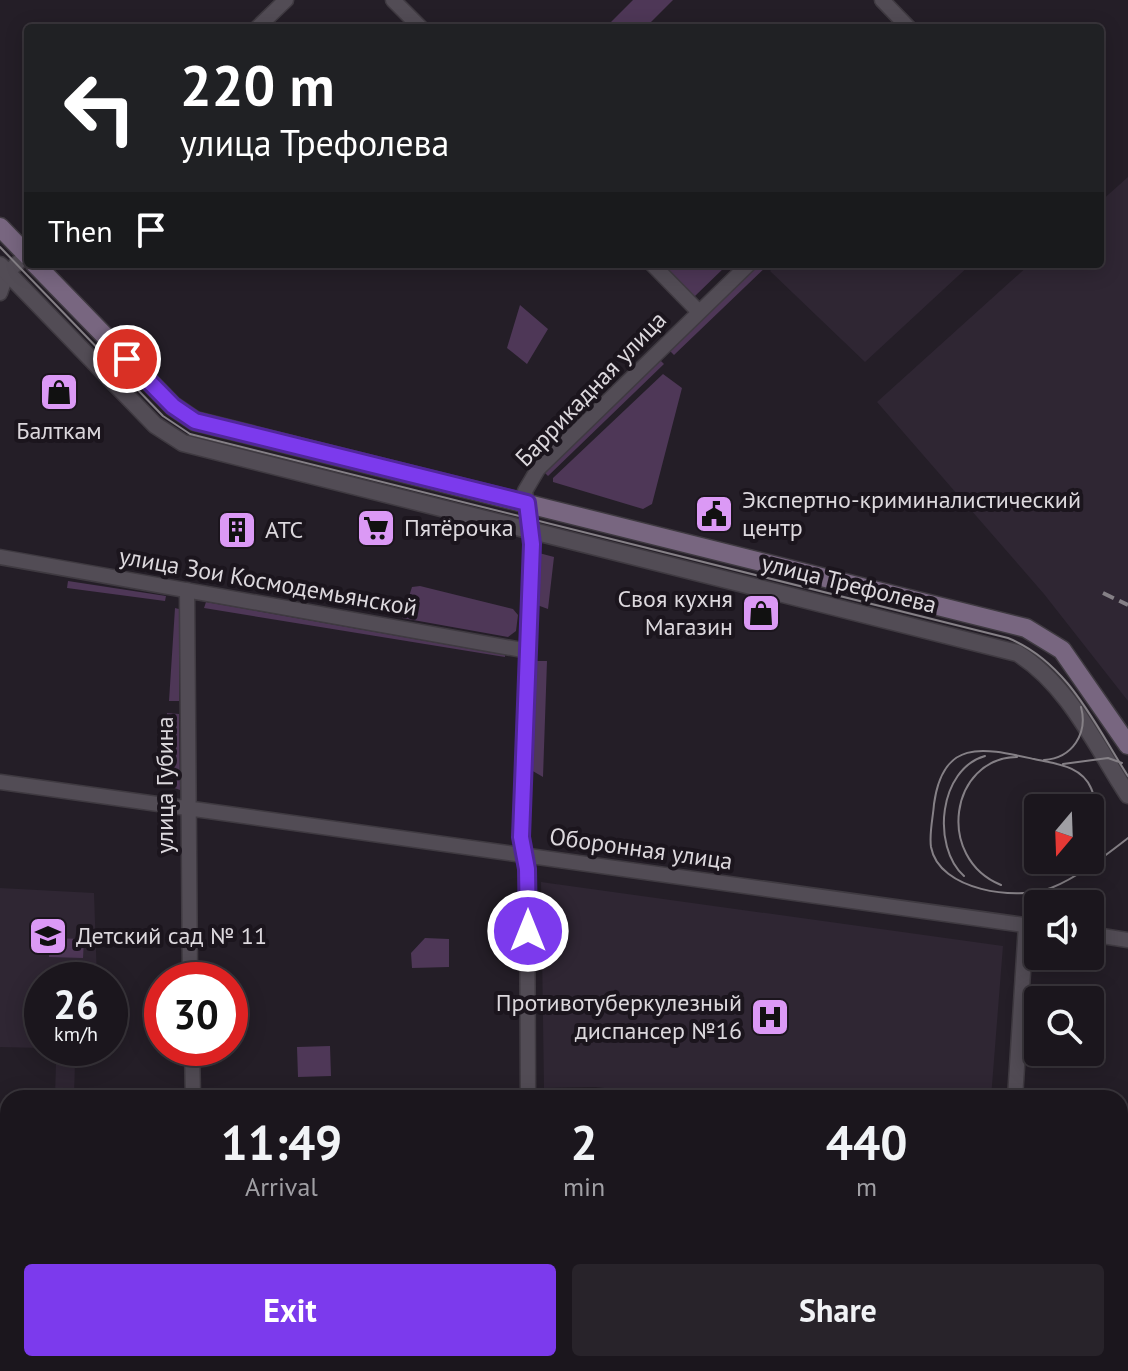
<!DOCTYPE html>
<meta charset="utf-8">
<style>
body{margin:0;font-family:"PT Sans",sans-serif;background:#28232a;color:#f1f3f6;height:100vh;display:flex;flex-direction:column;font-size:30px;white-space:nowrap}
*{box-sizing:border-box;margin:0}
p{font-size:26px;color:#a09fa4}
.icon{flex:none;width:44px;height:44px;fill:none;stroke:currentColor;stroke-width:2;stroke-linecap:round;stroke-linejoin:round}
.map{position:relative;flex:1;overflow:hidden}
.sheet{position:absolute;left:0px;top:1090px;width:1128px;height:282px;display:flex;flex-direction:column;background:#1b161d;border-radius:24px 24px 0 0;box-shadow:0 4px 20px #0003,0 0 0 2px #39353b}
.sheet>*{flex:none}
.top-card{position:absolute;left:24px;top:24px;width:1080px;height:244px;border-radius:8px;box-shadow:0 4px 20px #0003,0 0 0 2px #39353b;background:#202124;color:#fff;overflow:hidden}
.needle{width:52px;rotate:199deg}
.tools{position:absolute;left:1024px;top:794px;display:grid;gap:16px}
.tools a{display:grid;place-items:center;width:80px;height:80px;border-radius:8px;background:#1b161d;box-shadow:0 4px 20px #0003,0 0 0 2px #39353b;font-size:40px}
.speed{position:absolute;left:24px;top:962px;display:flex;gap:16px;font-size:40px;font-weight:700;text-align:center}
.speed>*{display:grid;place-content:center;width:104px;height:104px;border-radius:50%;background:#1b161d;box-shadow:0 4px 20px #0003,0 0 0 2px #39353b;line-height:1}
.speed small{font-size:20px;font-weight:400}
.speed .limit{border:12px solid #d22;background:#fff;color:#111}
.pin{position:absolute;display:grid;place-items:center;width:68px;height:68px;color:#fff;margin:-34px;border:4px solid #fff;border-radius:50%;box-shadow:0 2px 8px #0007}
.me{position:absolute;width:88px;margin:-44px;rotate:0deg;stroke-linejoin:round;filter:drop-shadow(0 0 6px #0008)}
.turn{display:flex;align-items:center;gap:28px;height:168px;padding:0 24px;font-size:36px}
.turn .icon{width:104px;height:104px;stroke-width:2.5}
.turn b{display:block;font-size:56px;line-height:68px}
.then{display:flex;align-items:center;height:76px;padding:0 24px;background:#0003;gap:16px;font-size:30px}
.eta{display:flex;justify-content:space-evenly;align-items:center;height:136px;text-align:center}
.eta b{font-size:48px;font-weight:700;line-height:56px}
.cta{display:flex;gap:16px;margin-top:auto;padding:16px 24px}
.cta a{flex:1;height:92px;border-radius:8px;background:#7c3aed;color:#fff;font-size:32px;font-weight:700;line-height:92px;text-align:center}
.cta a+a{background:#28232a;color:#f1f3f6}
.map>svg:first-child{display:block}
.built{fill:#2f2633}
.green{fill:#4e3757}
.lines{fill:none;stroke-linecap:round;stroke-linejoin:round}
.minor-casing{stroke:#3f3a41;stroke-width:17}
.tertiary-casing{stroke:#3f3a41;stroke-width:19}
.secondary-casing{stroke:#3f3a41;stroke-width:21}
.minor{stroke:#524c55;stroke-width:14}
.tertiary{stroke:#524c55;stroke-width:16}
.secondary{stroke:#786680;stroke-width:18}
.tram{stroke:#858086;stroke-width:2}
.rail{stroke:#858086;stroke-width:4;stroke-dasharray:12 6;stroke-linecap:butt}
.route-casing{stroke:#51269a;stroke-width:20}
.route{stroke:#7c3aed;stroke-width:14}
.labels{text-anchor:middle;stroke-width:8;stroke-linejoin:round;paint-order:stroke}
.street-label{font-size:24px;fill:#dcd8dd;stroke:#1b151d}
.poi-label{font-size:24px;fill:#dcd8dd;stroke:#1b151d;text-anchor:start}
</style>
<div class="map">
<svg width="1128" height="1371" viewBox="0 0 1128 1371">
<rect width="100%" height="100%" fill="#241e27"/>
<path class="built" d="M 1128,177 L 1128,701 L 1044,594 L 877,402 L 1030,264 L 1100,264 L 1100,202 Z
M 777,264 L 971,264 L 865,362 L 770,271 Z
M 541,882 L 1003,946 L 991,1098 L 693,1098 L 595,1087 L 544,1088 Z
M 0,888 L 94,893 L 97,980 L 42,980 L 42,1048 L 0,1047 Z
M 56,1061 L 75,1061 L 74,1098 L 55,1098 Z
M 1123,1126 L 1128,1133 L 1128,1371 L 1009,1371 L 1010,1364 L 1120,1364 Z"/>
<path class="green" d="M 633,0 L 673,0 L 645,28 L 605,28 Z
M 662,264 L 728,264 L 694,297 Z
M 760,264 L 769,264 L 674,355 L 670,351 Z
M 520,305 L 548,329 L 527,364 L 507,348 Z
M 660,360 L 664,364 L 548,476 L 544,472 Z
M 663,374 L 682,388 L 652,504 L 643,509 L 553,482 L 553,478 Z
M 539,553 L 554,557 L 548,609 L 537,605 Z
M 68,581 L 166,596 L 165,601 L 67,588 Z
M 420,586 L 513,609 L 518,615 L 516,631 L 508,637 L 402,618 L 412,587 Z
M 206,602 L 505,655 L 505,657 L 204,608 Z
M 175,608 L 179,609 L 179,701 L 169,701 Z
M 535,661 L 547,661 L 543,777 L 531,770 Z
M 167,713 L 179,714 L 180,790 L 163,784 Z
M 49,938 L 84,939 L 83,958 L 49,957 Z
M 425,938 L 449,939 L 449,967 L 412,968 L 411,953 Z
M 330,1046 L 331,1076 L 298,1077 L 297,1047 Z
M 781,1364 L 962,1364 L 962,1371 L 780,1371 Z"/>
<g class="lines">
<defs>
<path id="minor" d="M 393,0 L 421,28
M 882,0 L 909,28
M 257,28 L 286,0
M 652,264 L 699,312
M 0,293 L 7,273 L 28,253
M 0,557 L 528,651
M 187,590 L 190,980
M 0,782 L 1038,927
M 1090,934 L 1128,940
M 192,1048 L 193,1098
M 528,1098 L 527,869 L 521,837 L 532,544 L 525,491 L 538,469 L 749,264
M 1015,1098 L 1026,925
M 0,1275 L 8,1275
M 200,1364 L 200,1371
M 530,1364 L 530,1371
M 996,1371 L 996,1364"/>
<path id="tertiary" d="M 0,265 L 155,425 L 183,443 L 1017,653 C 1068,684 1096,746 1128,795"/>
<path id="secondary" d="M 0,227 L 28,256
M 35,264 L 173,406 L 195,421 L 1026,628 L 1062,650 L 1128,745"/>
</defs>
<use href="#minor" class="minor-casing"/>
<use href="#tertiary" class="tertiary-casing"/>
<use href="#secondary" class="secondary-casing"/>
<use href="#minor" class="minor"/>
<use href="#tertiary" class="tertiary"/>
<use href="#secondary" class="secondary"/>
<path class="tram" d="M 0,247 L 163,416 L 190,434 L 1008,638 C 1068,662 1095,725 1128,776
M 1044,760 C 1073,758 1088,733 1081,707
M 1063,764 L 1108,758 L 1122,763
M 1090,830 C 1092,817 1097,801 1091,788 C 1081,765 1055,764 1034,759 C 983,748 943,738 934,804 C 933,818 929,833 931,847 C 939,891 1017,901 1051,888 C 1077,878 1106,855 1128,838
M 964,876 C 931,846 939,769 985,756
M 1001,885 C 935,858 950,758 1017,757"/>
<path class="rail" d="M 1103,593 L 1128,605"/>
</g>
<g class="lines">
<defs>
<path id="route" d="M 127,359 L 173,406 L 195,421 L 527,503 L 532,544 L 521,837 L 527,869 L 528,931"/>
</defs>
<use href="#route" class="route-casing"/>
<use href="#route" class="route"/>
</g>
<defs>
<symbol id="shop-square" viewBox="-11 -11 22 22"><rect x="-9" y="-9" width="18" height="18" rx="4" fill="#db99f5" stroke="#1b151d"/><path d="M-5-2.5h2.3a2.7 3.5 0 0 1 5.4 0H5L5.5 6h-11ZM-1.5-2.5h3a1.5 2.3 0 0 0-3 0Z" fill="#111"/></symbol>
<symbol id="civic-square" viewBox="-11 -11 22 22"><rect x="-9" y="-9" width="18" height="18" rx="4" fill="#db99f5" stroke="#1b151d"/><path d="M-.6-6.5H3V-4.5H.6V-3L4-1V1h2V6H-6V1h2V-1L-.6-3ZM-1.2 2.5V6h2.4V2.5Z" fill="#111"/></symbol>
<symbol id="supermarket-square" viewBox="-11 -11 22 22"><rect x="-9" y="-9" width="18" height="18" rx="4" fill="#db99f5" stroke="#1b151d"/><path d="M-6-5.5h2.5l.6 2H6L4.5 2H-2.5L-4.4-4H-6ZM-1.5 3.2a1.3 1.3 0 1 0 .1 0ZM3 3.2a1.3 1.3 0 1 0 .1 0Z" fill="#111"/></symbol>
<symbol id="building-square" viewBox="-11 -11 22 22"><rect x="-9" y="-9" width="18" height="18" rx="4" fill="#db99f5" stroke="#1b151d"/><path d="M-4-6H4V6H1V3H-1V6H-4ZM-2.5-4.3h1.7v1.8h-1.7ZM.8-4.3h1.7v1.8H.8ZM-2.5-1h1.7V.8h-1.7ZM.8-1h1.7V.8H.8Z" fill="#111"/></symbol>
<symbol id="school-square" viewBox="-11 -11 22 22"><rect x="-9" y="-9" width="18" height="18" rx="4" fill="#db99f5" stroke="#1b151d"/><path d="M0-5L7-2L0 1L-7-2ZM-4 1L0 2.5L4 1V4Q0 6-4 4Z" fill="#111"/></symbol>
<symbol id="hospital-square" viewBox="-11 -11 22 22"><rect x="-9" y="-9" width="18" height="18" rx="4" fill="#db99f5" stroke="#1b151d"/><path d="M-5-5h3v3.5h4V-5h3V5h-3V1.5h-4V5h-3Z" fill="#111"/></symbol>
</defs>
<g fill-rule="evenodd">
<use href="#shop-square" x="37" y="370" width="44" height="44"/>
<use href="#civic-square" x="692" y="492" width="44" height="44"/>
<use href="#supermarket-square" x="354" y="506" width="44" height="44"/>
<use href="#building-square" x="215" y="508" width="44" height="44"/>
<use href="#shop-square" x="739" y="591" width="44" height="44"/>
<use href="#school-square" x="26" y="914" width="44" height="44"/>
<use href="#hospital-square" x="748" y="995" width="44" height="44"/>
</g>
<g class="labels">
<g class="street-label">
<text transform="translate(591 389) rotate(-46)" y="8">Баррикадная улица</text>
<text transform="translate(268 582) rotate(10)" y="8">улица Зои Космодемьянской</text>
<text transform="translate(849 584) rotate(14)" y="8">улица Трефолева</text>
<text transform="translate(165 785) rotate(-90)" y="8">улица Губина</text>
<text transform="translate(641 849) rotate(8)" y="8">Оборонная улица</text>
</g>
<g class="poi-label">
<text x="59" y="439" text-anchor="middle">Балткам</text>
<text x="742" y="508">Экспертно-криминалистический<tspan x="742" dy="28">центр</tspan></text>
<text x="404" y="536">Пятёрочка</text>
<text x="265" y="538">АТС</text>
<text x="733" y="607" text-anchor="end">Своя кухня<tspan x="733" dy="28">Магазин</tspan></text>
<text x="76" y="944">Детский сад № 11</text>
<text x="742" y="1011" text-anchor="end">Противотуберкулезный<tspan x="742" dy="28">диспансер №16</tspan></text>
</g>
</g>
</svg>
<div class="tools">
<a><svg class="needle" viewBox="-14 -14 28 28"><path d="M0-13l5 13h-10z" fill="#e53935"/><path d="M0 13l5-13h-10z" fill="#a09fa4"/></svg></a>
<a><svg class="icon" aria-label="sound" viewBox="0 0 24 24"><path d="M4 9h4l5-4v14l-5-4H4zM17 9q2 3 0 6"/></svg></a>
<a><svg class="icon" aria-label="search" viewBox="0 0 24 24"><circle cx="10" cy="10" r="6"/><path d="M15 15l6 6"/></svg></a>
</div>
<div class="speed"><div>26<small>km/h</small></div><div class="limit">30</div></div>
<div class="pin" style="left:127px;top:359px;background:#d93025"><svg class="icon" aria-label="arrive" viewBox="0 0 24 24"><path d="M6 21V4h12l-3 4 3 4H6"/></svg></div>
<svg class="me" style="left:528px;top:931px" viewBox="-20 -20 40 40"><circle r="17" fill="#7c3aed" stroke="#fff" stroke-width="3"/><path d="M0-11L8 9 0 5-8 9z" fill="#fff"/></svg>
<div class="top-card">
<div class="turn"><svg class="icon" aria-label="left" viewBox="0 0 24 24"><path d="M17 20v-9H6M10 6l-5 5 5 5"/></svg><div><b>220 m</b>улица Трефолева</div></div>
<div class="then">Then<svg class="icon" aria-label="arrive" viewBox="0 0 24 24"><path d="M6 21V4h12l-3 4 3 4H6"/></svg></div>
</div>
<section class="sheet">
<div class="eta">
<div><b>11:49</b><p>Arrival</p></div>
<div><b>2</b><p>min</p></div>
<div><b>440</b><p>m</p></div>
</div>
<div class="cta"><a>Exit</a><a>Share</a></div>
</section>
</div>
